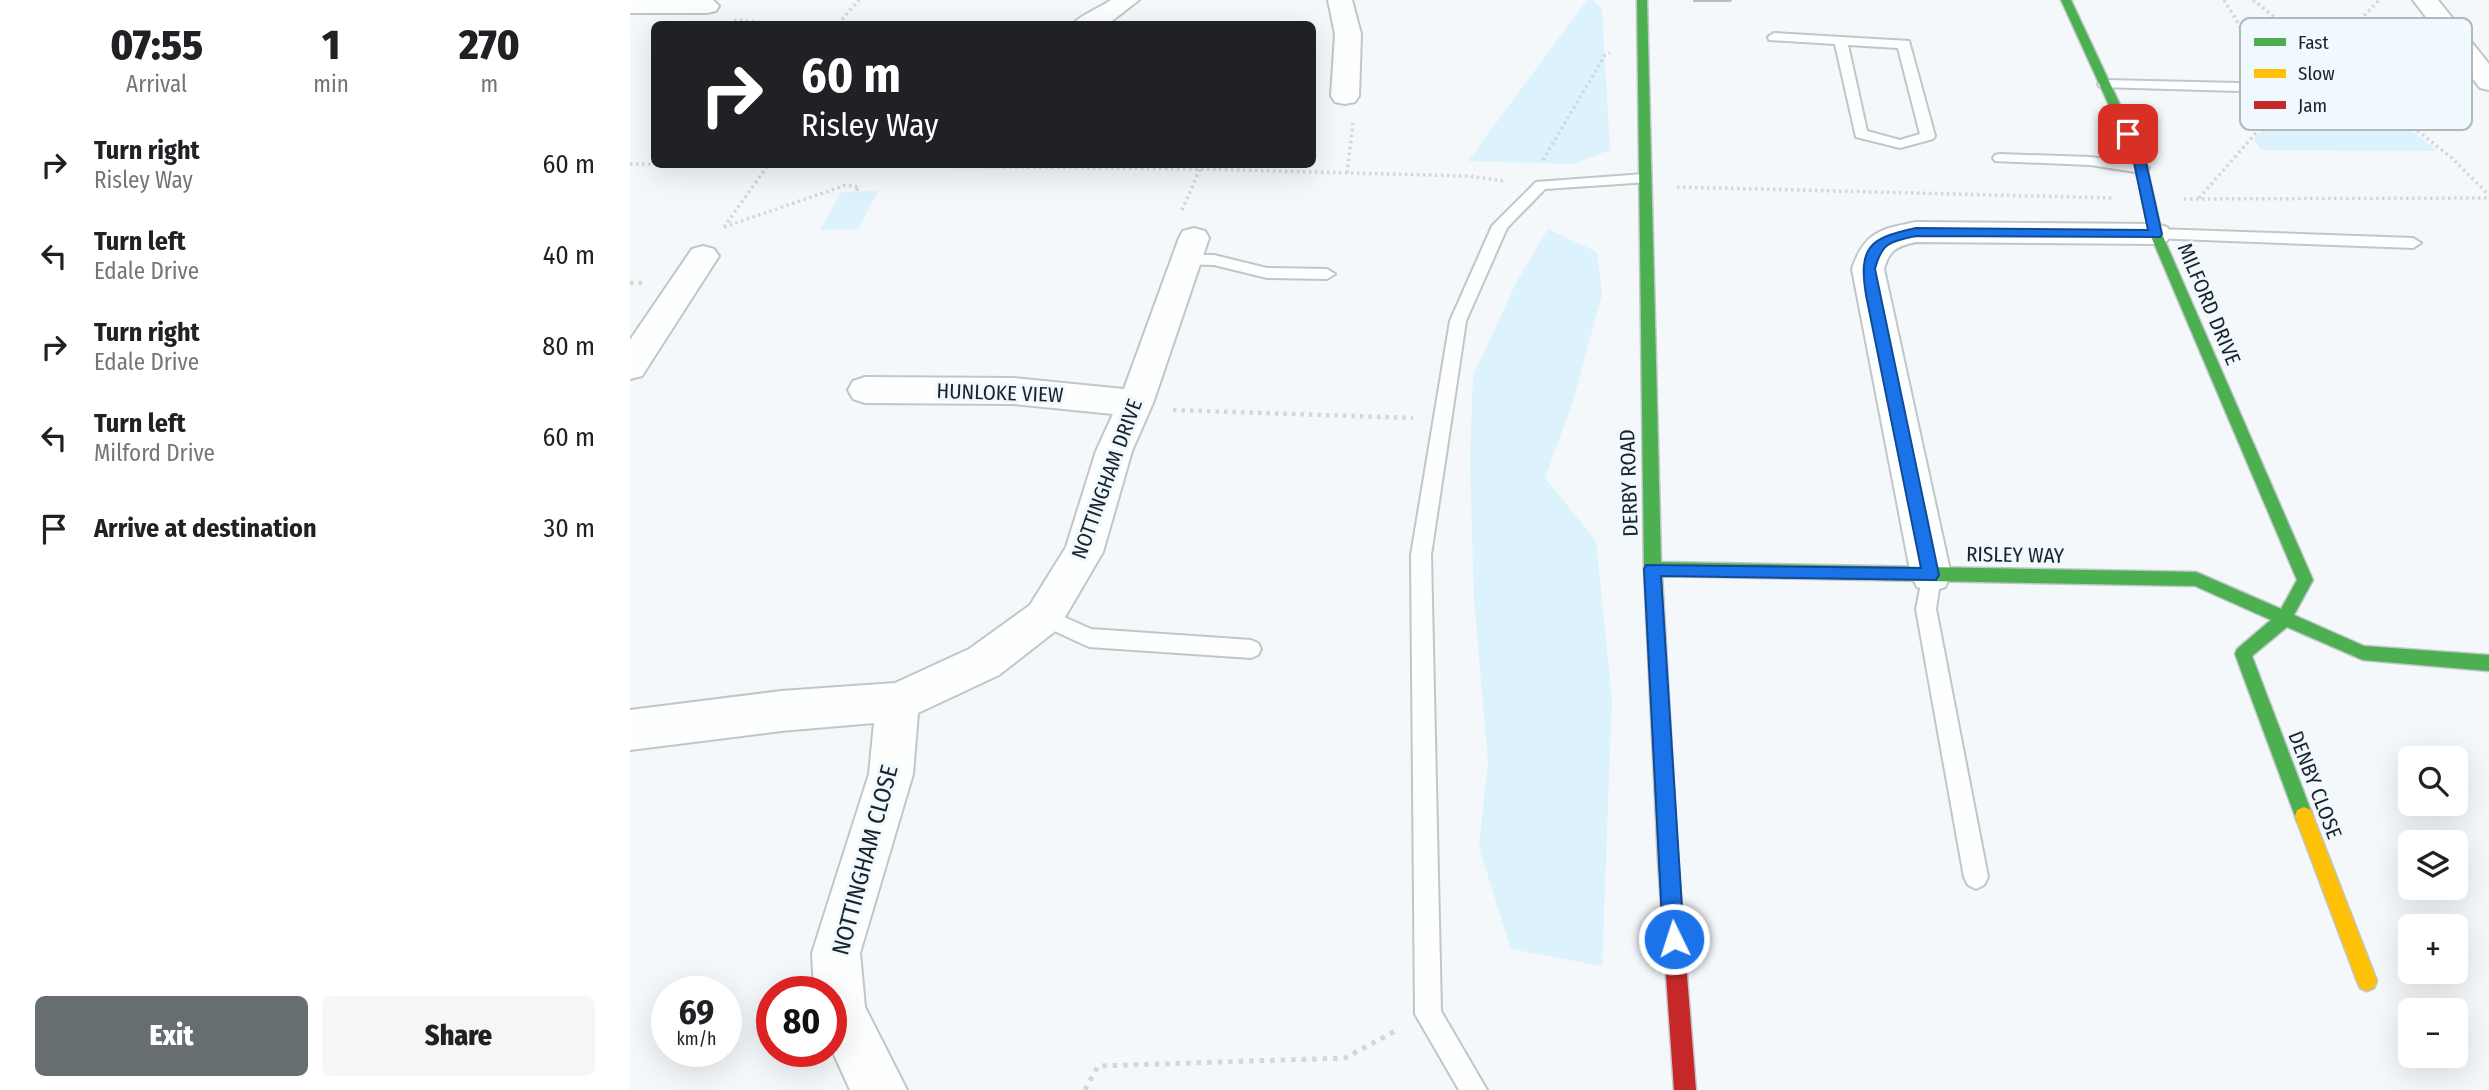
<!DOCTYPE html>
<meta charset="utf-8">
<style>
body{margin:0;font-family:"Fira Sans Condensed",sans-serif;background:#f6f6f6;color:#202124;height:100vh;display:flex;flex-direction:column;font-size:26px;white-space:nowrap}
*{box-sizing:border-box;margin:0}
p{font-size:23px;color:#757577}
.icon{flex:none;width:38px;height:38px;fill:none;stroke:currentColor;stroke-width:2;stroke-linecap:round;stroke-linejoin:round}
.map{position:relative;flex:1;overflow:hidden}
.drawer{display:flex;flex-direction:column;background:#fff;width:630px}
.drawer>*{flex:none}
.hud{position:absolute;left:21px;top:21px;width:665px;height:147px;border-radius:10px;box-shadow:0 7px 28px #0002;background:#202124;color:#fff;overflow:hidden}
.buttons{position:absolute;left:1768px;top:746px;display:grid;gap:14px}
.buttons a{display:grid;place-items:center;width:70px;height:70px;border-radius:10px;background:#fff;box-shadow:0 7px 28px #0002;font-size:35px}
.speed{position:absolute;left:21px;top:976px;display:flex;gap:14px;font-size:35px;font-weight:700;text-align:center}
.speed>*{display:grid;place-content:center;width:91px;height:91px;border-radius:50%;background:#fff;box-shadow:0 7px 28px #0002;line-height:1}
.speed small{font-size:18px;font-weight:400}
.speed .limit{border:10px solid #d22;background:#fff;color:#111}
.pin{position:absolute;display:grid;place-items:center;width:60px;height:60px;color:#fff;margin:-30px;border-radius:14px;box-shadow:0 4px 10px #0006}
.me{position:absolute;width:77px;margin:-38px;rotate:356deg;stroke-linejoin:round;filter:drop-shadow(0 0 5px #0008)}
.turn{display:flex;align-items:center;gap:24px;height:147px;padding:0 35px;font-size:32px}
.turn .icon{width:91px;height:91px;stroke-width:2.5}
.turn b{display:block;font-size:49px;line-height:60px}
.eta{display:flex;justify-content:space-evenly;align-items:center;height:119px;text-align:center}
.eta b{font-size:42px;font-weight:800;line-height:49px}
.button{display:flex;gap:14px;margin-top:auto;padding:14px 35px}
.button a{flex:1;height:80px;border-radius:10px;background:#666e72;color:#fff;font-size:28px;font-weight:800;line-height:80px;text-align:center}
.button a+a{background:#f6f6f6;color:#202124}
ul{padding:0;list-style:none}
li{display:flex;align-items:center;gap:21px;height:91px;padding:0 35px}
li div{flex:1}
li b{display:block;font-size:26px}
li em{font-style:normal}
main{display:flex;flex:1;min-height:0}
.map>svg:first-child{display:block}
.green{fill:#dcf2fc}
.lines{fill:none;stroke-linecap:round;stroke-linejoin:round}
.lane-casing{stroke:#c0c6c9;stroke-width:4}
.street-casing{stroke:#c0c6c9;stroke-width:4}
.fast-casing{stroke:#c0c6c9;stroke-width:3}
.slow-casing{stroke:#c0c6c9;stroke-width:3}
.jam-casing{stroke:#c0c6c9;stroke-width:3}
.path-far2{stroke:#d5d7d7;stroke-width:3.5;stroke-dasharray:2.5 3.5;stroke-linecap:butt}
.path-far1{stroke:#d5d7d7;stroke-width:4.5;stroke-dasharray:3.5 5;stroke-linecap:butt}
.path{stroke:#d5d7d7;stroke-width:5;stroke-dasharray:4.5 6;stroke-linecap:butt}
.lane{fill:#fdfefe;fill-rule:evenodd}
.street{fill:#fdfefe;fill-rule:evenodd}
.fast{fill:#4caf50;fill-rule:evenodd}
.slow{fill:#ffc107;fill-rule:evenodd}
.jam{fill:#c62828;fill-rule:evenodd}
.wall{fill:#bcbbb9}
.route{fill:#1a73e8;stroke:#114b97;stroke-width:2}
.labels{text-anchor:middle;stroke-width:6;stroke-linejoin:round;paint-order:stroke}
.street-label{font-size:21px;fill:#1a2328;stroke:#f0f9fe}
.near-street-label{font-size:24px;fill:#1a2328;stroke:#f0f9fe}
.key{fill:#f0f9fe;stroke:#b0b9be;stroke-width:2}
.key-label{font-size:19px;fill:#1a2328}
</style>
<main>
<section class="drawer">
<div class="eta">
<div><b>07:55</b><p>Arrival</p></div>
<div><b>1</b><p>min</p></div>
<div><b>270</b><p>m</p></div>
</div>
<ul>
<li><svg class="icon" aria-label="right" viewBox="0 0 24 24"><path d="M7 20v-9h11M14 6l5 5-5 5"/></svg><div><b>Turn right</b><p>Risley Way</p></div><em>60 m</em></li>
<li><svg class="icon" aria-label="left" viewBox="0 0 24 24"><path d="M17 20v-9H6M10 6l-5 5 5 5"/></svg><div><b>Turn left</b><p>Edale Drive</p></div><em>40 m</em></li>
<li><svg class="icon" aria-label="right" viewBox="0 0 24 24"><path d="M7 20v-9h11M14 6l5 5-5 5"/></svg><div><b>Turn right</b><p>Edale Drive</p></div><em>80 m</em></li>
<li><svg class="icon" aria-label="left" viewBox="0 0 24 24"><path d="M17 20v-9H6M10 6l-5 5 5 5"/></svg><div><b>Turn left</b><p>Milford Drive</p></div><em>60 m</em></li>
<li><svg class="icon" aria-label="arrive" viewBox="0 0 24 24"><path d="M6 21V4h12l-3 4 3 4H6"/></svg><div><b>Arrive at destination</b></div><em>30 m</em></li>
</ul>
<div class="button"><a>Exit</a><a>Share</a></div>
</section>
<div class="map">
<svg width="1859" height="1090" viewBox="0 0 1859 1090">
<rect width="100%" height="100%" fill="#f4f8fa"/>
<path class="green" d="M 957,0 L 963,0 L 972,9 L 980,150 L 943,164 L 838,161 Z
M 1649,114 L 1764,117 L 1808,151 L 1631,150 L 1624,139 Z
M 248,191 L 228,229 L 190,230 L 211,192 Z
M 918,229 L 967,252 L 972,295 L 942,404 L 915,478 L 966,541 L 982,699 L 972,966 L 881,949 L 849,848 L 858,761 L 844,600 L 840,461 L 843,376 L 887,281 Z"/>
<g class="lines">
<defs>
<path id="lane" d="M 1144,33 L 1279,41 L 1305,136 L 1303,139 L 1270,148 L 1226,137 L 1205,44 L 1139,40 L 1138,37 ZM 1218,45 L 1268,48 L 1290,134 L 1270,140 L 1237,131 Z
M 1475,80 L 1608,83 L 1615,87 L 1608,91 L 1470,87 L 1468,84 Z
M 1370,154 L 1460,157 L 1512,163 L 1519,168 L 1512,173 L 1460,165 L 1365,161 L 1363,158 L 1365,155 Z
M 1014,174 L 1021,179 L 1019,182 L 915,189 L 877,228 L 836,321 L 801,555 L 811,1011 L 857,1090 L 829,1090 L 785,1014 L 781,555 L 820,321 L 862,226 L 906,182 Z
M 1526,229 L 1783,238 L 1791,243 L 1783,248 L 1521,238 L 1518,234 Z
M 556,255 L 584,255 L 637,268 L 697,269 L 705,274 L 697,279 L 637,278 L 584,265 L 550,264 L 548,260 Z
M 1301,567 L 1308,569 L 1311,575 L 1306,609 L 1358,877 L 1354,885 L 1346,889 L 1338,885 L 1334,877 L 1286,609 L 1294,569 Z
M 414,608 L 461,629 L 621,640 L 628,643 L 631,649 L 628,655 L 621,658 L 459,647 L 407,623 L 404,617 L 407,611 Z"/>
<path id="street" d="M 0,0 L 83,0 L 89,6 L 86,11 L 77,13 L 0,13 Z
M 481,0 L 509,0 L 478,24 L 443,24 C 449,16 471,7 481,0 Z
M 698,0 L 722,0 L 731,34 L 729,96 L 725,102 L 715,104 L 705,102 L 701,96 L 705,34 Z
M 1783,0 L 1808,0 L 1859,64 L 1859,90 L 1850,88 Z
M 1286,222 L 1526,224 L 1537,227 L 1541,234 L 1537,241 L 1526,244 L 1286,242 C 1267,246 1259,250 1254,269 L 1321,575 L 1315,587 L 1301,592 L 1287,587 L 1281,575 L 1222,269 C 1234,232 1251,229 1286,222 Z
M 564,228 L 575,231 L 579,238 L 523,403 L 502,451 L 473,552 L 428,629 L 369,675 L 288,713 L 283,774 L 230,953 L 235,1007 L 277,1090 L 220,1090 L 201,1048 L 201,992 L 184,992 L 182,953 L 239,774 L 244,723 L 151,731 L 0,750 L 0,710 L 151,691 L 265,683 L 339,649 L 400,605 L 436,547 L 466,451 L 483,414 L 384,404 L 235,403 L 223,399 L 218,390 L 223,381 L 235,377 L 384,378 L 494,389 L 549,238 L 553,231 Z
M 73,246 L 84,249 L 89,256 L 12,376 L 0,379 L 0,340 L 62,249 Z"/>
<path id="fast" d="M 1007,0 L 1017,0 L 1031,562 L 1566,572 L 1651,609 L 1667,580 L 1520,234 L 1503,158 L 1431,0 L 1441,0 L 1515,158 L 1532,234 L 1683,580 L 1664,615 L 1734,646 L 1859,655 L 1859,671 L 1733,660 L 1657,627 L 1622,656 L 1683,816 L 1681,822 L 1674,825 L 1667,822 L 1665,816 L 1605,654 L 1607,649 L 1641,620 L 1565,586 L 1032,576 L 1048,860 L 1045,867 L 1038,870 L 1031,867 L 1028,860 L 1014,569 Z"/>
<path id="slow" d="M 1674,807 L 1681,810 L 1683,816 L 1747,981 L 1744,988 L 1737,991 L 1730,988 L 1727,981 L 1665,816 L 1667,810 Z"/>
<path id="jam" d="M 1038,850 L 1045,853 L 1048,860 L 1066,1090 L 1044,1090 L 1028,860 L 1031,853 Z"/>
</defs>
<use href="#lane" class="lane-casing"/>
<use href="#street" class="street-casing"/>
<use href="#fast" class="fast-casing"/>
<use href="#slow" class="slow-casing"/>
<use href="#jam" class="jam-casing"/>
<path class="path-far2" d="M 1594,0 L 1655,100
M 1623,0 L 1822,158 L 1859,195
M 104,20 L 152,24
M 208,24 L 229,0
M 913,160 L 975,55 L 980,53
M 0,164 L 24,164
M 103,164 L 570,169 L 837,176 L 875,181
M 717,173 L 723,123
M 1047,187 L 1483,198
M 1569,198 L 1655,100 L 1749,0
M 1554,199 L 1859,198
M 552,210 L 570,169
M 94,227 L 216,185 L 229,187 L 225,192
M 94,227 L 138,165"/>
<path class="path-far1" d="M 0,283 L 13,283
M 543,410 L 783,418"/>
<path class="path" d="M 455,1090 L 468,1066 L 715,1058 L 769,1029"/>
<use href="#lane" class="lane"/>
<use href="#street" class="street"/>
<use href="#fast" class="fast"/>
<use href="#slow" class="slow"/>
<use href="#jam" class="jam"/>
</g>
<path class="wall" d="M 1063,0 L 1102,0 L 1101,2 L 1063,2 Z"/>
<path class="route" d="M 1494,131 L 1502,131 L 1515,158 L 1532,234 L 1530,237 L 1286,236 C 1260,242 1252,242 1245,269 L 1309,575 L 1306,580 L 1031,576 L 1054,939 L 1051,946 L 1044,949 L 1036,946 L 1033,939 L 1014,569 L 1016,565 L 1291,568 L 1236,295 C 1228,246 1240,238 1286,228 L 1518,230 L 1503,158 L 1492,134 Z"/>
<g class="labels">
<g class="street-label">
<text transform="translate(1579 304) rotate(67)" y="7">MILFORD DRIVE</text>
<text transform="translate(370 393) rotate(2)" y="7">HUNLOKE VIEW</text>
<text transform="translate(477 479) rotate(-70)" y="7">NOTTINGHAM DRIVE</text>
<text transform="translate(999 483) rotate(-92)" y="7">DERBY ROAD</text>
<text transform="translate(1385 555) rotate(1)" y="7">RISLEY WAY</text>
<text transform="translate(1685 785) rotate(69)" y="7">DENBY CLOSE</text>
</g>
<g class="near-street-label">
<text transform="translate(235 860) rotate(-75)" y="8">NOTTINGHAM CLOSE</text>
</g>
</g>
<rect x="1610" y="18" width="232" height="112" rx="10" class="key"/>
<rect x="1624" y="38" width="32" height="8" fill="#4caf50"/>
<rect x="1624" y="69" width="32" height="9" fill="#ffc107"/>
<rect x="1624" y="101" width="32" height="8" fill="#c62828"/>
<g class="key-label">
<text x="1668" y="49">Fast</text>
<text x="1668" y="80">Slow</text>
<text x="1668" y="112">Jam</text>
</g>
</svg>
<div class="buttons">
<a><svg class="icon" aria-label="search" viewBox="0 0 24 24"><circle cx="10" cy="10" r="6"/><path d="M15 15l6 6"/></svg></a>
<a><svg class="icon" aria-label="layers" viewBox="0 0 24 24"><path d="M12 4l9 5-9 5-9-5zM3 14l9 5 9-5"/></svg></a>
<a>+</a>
<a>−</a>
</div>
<div class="speed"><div>69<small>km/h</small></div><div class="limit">80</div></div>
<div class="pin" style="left:1498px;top:134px;background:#d93025"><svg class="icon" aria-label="arrive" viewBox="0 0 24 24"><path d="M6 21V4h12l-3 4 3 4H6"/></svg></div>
<svg class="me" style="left:1044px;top:939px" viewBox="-20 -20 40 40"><circle r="17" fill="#1a73e8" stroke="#fff" stroke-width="3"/><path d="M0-11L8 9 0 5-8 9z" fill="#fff"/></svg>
<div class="hud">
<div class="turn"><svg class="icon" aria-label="right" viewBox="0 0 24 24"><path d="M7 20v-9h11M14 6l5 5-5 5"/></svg><div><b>60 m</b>Risley Way</div></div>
</div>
</div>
</main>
